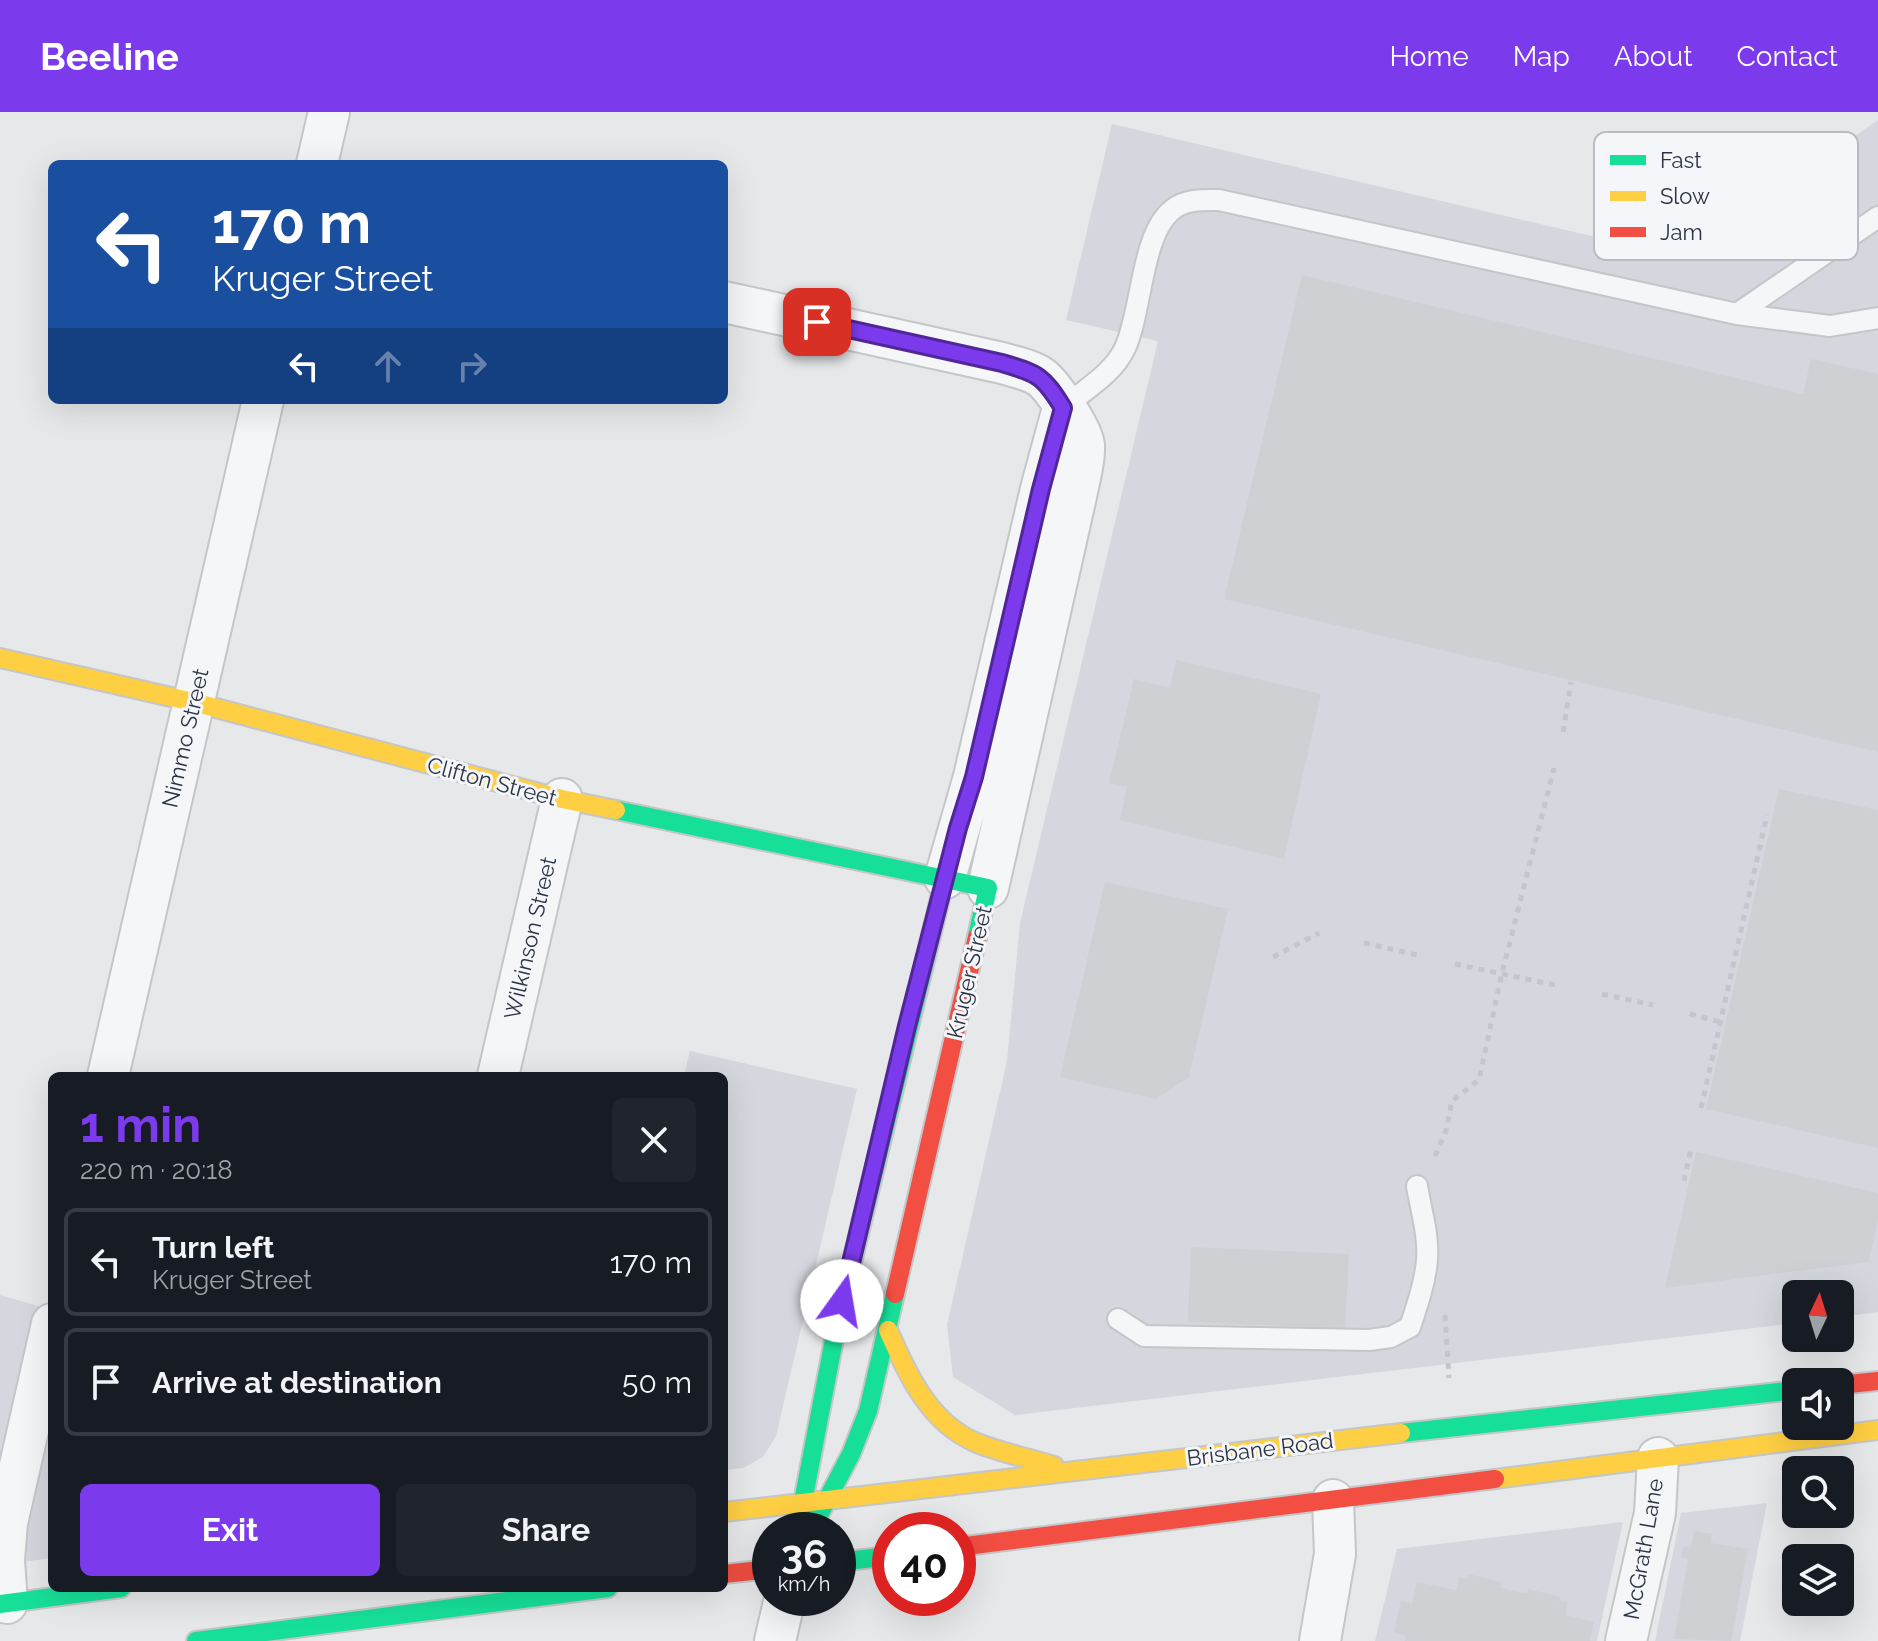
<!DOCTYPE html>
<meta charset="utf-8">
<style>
body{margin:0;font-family:Raleway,sans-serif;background:#20242c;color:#f1f3f6;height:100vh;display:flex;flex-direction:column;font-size:30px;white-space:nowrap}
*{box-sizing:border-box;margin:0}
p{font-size:26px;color:#9ea1a6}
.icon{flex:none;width:44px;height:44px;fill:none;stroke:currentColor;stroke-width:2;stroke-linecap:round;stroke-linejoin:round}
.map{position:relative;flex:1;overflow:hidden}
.panel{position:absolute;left:48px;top:960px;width:680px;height:520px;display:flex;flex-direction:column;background:#171b24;border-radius:12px;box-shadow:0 8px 32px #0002}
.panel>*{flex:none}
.hud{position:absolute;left:48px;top:48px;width:680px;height:244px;border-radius:12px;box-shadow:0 8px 32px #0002;background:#1a4fa0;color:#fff;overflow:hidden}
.needle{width:52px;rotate:4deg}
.controls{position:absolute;left:1782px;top:1168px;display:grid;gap:16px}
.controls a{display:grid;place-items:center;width:72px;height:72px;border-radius:12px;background:#171b24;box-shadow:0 8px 32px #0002;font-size:40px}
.speed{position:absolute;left:752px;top:1400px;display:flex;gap:16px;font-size:40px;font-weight:700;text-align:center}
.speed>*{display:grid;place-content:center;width:104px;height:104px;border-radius:50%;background:#171b24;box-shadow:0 8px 32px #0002;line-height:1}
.speed small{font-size:20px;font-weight:400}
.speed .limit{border:12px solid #d22;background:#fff;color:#111}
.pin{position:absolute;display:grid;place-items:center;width:68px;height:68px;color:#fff;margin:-34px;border-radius:16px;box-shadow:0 4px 12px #0006}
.me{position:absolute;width:88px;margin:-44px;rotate:13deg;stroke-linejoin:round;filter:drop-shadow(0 0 6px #0008)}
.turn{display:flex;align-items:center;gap:28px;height:168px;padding:0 32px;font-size:36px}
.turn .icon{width:104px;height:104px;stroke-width:2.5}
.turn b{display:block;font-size:56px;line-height:68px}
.lanes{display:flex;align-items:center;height:76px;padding:0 32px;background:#0003;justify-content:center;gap:40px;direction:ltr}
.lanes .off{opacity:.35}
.round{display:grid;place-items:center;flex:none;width:84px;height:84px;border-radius:12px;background:#20242c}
.headline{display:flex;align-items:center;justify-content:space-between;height:136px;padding:0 32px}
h1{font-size:48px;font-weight:700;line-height:60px;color:#7c3aed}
.action{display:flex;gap:16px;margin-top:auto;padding:16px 32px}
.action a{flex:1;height:92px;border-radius:12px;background:#7c3aed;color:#fff;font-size:32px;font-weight:700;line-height:92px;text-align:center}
.action a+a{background:#20242c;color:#f1f3f6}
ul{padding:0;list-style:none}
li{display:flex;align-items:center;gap:24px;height:108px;margin:0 16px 12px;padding:0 16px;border:4px solid #363941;border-radius:12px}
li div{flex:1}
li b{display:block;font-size:30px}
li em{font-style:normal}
header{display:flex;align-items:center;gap:48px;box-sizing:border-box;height:112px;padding:0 40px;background:#7c3aed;color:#fff}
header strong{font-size:38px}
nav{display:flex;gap:44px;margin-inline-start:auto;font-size:28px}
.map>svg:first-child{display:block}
.built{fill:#d4d7dd}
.building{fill:#ced0d3}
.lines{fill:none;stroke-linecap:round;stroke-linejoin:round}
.lane-casing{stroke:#c4c6c8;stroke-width:24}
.street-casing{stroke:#c4c6c8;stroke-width:44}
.fast-casing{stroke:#c4c6c8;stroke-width:22}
.slow-casing{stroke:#c4c6c8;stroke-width:22}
.jam-casing{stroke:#c4c6c8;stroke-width:22}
.path{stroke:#c5c6ca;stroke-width:5;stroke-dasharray:6 6;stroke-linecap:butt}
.lane{stroke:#f5f6f7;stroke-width:20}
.street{stroke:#f5f6f7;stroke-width:40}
.fast{stroke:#16e098;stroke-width:18}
.slow{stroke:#ffcf43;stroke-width:18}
.jam{stroke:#f24e42;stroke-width:18}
.route-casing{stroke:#51269a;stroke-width:20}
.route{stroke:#7c3aed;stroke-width:14}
.labels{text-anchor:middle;stroke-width:6;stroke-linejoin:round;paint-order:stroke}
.street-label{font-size:22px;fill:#2b3445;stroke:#f4f6f9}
.key{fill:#f4f6f9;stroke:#b8bcc3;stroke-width:2}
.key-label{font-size:22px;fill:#2b3445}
</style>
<header>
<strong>Beeline</strong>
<nav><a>Home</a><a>Map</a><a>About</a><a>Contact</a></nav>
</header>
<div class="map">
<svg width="1878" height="1529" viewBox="0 0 1878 1529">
<rect width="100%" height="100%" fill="#e6e8ea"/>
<path class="built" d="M 1878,8 L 1878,1200 L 1840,1205 L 1840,1182 L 1796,1182 L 1796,1211 L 1015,1303 L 953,1265 L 947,1213 L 1007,949 L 1020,811 L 1158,229 L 1066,208 L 1112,12 L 1681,145 Z
M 690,939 L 857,977 L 776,1324 L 763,1345 L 743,1356 L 724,1358 L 724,964 L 684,964 Z
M 0,1183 L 52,1198 L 52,1446 L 0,1453 Z
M 1767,1391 L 1740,1529 L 1655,1529 L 1681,1401 Z
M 1623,1410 L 1597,1529 L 1375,1529 L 1397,1437 Z"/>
<path class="building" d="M 1302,163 L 1803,282 L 1811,247 L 1878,262 L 1878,640 L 1224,487 Z
M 1176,548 L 1321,582 L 1284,747 L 1120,708 L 1127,675 L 1109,671 L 1134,567 L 1170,576 Z
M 1779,677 L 1878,698 L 1878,1036 L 1706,997 Z
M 1105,770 L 1228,797 L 1189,965 L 1156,987 L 1060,965 Z
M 1696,1040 L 1878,1081 L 1878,1108 L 1869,1150 L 1665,1176 Z
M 1191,1135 L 1349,1142 L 1345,1216 L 1188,1210 Z
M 1694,1419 L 1712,1422 L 1711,1431 L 1748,1437 L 1731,1529 L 1674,1527 L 1688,1447 L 1681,1445 L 1683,1434 L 1691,1436 Z
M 1468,1462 L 1501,1470 L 1500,1476 L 1527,1482 L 1528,1477 L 1561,1485 L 1559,1489 L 1568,1490 L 1565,1503 L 1594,1510 L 1590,1529 L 1405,1529 L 1406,1523 L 1394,1520 L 1401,1489 L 1412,1492 L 1417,1470 L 1456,1478 L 1459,1465 L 1467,1467 Z"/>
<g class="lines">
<defs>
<path id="lane" d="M 1737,202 L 1878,105
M 1063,296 C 1084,278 1113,262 1125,236 C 1142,200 1141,123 1172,98 C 1185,87 1203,88 1219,88 L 1737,202 L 1830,214 L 1878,206
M 1118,1207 L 1144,1224 L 1369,1228 L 1391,1225 L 1410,1215 C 1417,1194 1425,1171 1427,1148 C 1429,1124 1421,1098 1417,1074"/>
<path id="street" d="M 317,52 L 329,0
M 724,190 L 1002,251 C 1015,255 1032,258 1042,266 C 1053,275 1084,320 1084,334 C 1085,350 1079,368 1076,384 L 988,776
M 945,766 L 974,665 L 1041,377 L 1063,296
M 108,964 L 263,288
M 498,964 L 562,687
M 7,1491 L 4,1448 L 7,1411 L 52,1212
M 775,1529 L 785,1486
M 1320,1529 L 1335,1442 L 1333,1388
M 1626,1529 L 1655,1401 L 1658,1346"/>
<path id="fast" d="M 616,698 L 988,776 L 977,825
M 1401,1321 L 1796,1278
M 798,1416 L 837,1212 L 945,766
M 811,1418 L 851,1342 L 868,1299 L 895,1182
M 838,1450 L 890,1444
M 0,1492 L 121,1476
M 196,1529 L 608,1476"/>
<path id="slow" d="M 0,546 L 193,590 L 562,687 L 616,698
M 888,1218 C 908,1263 929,1311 977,1331 C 1002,1341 1029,1346 1054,1354
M 1495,1367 L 1878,1318
M 724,1400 L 1401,1321"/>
<path id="jam" d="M 895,1182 L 977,825
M 1840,1273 L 1878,1269
M 958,1435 L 1495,1367
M 724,1462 L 770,1457"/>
</defs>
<use href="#lane" class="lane-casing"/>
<use href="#street" class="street-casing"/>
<use href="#fast" class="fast-casing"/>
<use href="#slow" class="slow-casing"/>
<use href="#jam" class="jam-casing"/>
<path class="path" d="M 1563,620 L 1571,570
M 1364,831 L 1417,843
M 1273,845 L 1319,821
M 1455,852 L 1560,874
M 1602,882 L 1653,893
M 1690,902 L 1721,910
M 1701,996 L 1767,703
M 1435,1044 L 1446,1019 L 1452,989 L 1479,968 L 1502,861 L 1554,656
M 1684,1069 L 1691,1037
M 1445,1203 L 1449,1266"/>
<use href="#lane" class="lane"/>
<use href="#street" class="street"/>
<use href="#fast" class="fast"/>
<use href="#slow" class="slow"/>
<use href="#jam" class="jam"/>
</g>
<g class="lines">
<defs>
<path id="route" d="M 817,210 L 1002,251 C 1038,262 1043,263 1063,296 L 1041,377 L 974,665 L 958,716 L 907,914 L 842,1189"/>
</defs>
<use href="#route" class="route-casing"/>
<use href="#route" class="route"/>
</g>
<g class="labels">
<g class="street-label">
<text transform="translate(185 626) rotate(-77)" y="8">Nimmo Street</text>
<text transform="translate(492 669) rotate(15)" y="8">Clifton Street</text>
<text transform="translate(530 826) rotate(-77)" y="8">Wilkinson Street</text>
<text transform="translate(969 860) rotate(-77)" y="8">Kruger Street</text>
<text transform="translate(1260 1337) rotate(-7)" y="8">Brisbane Road</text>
<text transform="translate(1643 1437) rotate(-80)" y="8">McGrath Lane</text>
</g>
</g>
<rect x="1594" y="20" width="264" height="128" rx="12" class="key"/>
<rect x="1610" y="43" width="36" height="10" fill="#16e098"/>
<rect x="1610" y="79" width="36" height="10" fill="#ffcf43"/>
<rect x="1610" y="115" width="36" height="10" fill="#f24e42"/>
<g class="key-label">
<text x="1660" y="56">Fast</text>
<text x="1660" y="92">Slow</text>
<text x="1660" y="128">Jam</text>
</g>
</svg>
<div class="controls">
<a><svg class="needle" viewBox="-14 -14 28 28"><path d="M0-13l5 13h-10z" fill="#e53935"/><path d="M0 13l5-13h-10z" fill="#9ea1a6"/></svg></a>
<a><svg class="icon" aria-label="sound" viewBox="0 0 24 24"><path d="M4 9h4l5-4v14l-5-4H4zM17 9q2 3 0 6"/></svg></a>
<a><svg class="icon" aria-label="search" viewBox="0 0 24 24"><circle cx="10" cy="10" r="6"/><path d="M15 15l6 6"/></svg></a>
<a><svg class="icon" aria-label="layers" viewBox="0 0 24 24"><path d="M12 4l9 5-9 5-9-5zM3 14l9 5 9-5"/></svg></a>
</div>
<div class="speed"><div>36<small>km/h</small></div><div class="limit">40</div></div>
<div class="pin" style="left:817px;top:210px;background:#d93025"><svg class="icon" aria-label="arrive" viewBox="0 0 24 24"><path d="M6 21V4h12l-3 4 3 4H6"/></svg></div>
<svg class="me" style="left:842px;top:1189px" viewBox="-20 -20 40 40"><circle r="19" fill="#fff"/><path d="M0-13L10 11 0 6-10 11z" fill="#7c3aed"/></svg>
<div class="hud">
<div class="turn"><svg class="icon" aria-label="left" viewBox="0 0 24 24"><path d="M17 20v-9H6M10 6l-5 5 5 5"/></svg><div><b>170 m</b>Kruger Street</div></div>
<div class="lanes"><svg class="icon" aria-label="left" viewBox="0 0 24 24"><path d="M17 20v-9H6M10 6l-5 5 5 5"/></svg><svg class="icon off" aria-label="ahead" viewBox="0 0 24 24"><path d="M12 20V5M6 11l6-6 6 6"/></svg><svg class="icon off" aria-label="right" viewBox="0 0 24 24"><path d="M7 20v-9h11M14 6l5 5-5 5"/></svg></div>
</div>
<section class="panel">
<div class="headline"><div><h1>1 min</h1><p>220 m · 20:18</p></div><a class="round"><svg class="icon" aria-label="close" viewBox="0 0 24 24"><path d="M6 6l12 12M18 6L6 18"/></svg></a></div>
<ul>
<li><svg class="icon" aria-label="left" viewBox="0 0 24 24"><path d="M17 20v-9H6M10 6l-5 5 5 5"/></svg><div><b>Turn left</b><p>Kruger Street</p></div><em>170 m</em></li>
<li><svg class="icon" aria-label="arrive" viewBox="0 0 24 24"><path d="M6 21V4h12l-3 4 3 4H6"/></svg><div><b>Arrive at destination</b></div><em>50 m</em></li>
</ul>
<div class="action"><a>Exit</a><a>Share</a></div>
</section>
</div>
